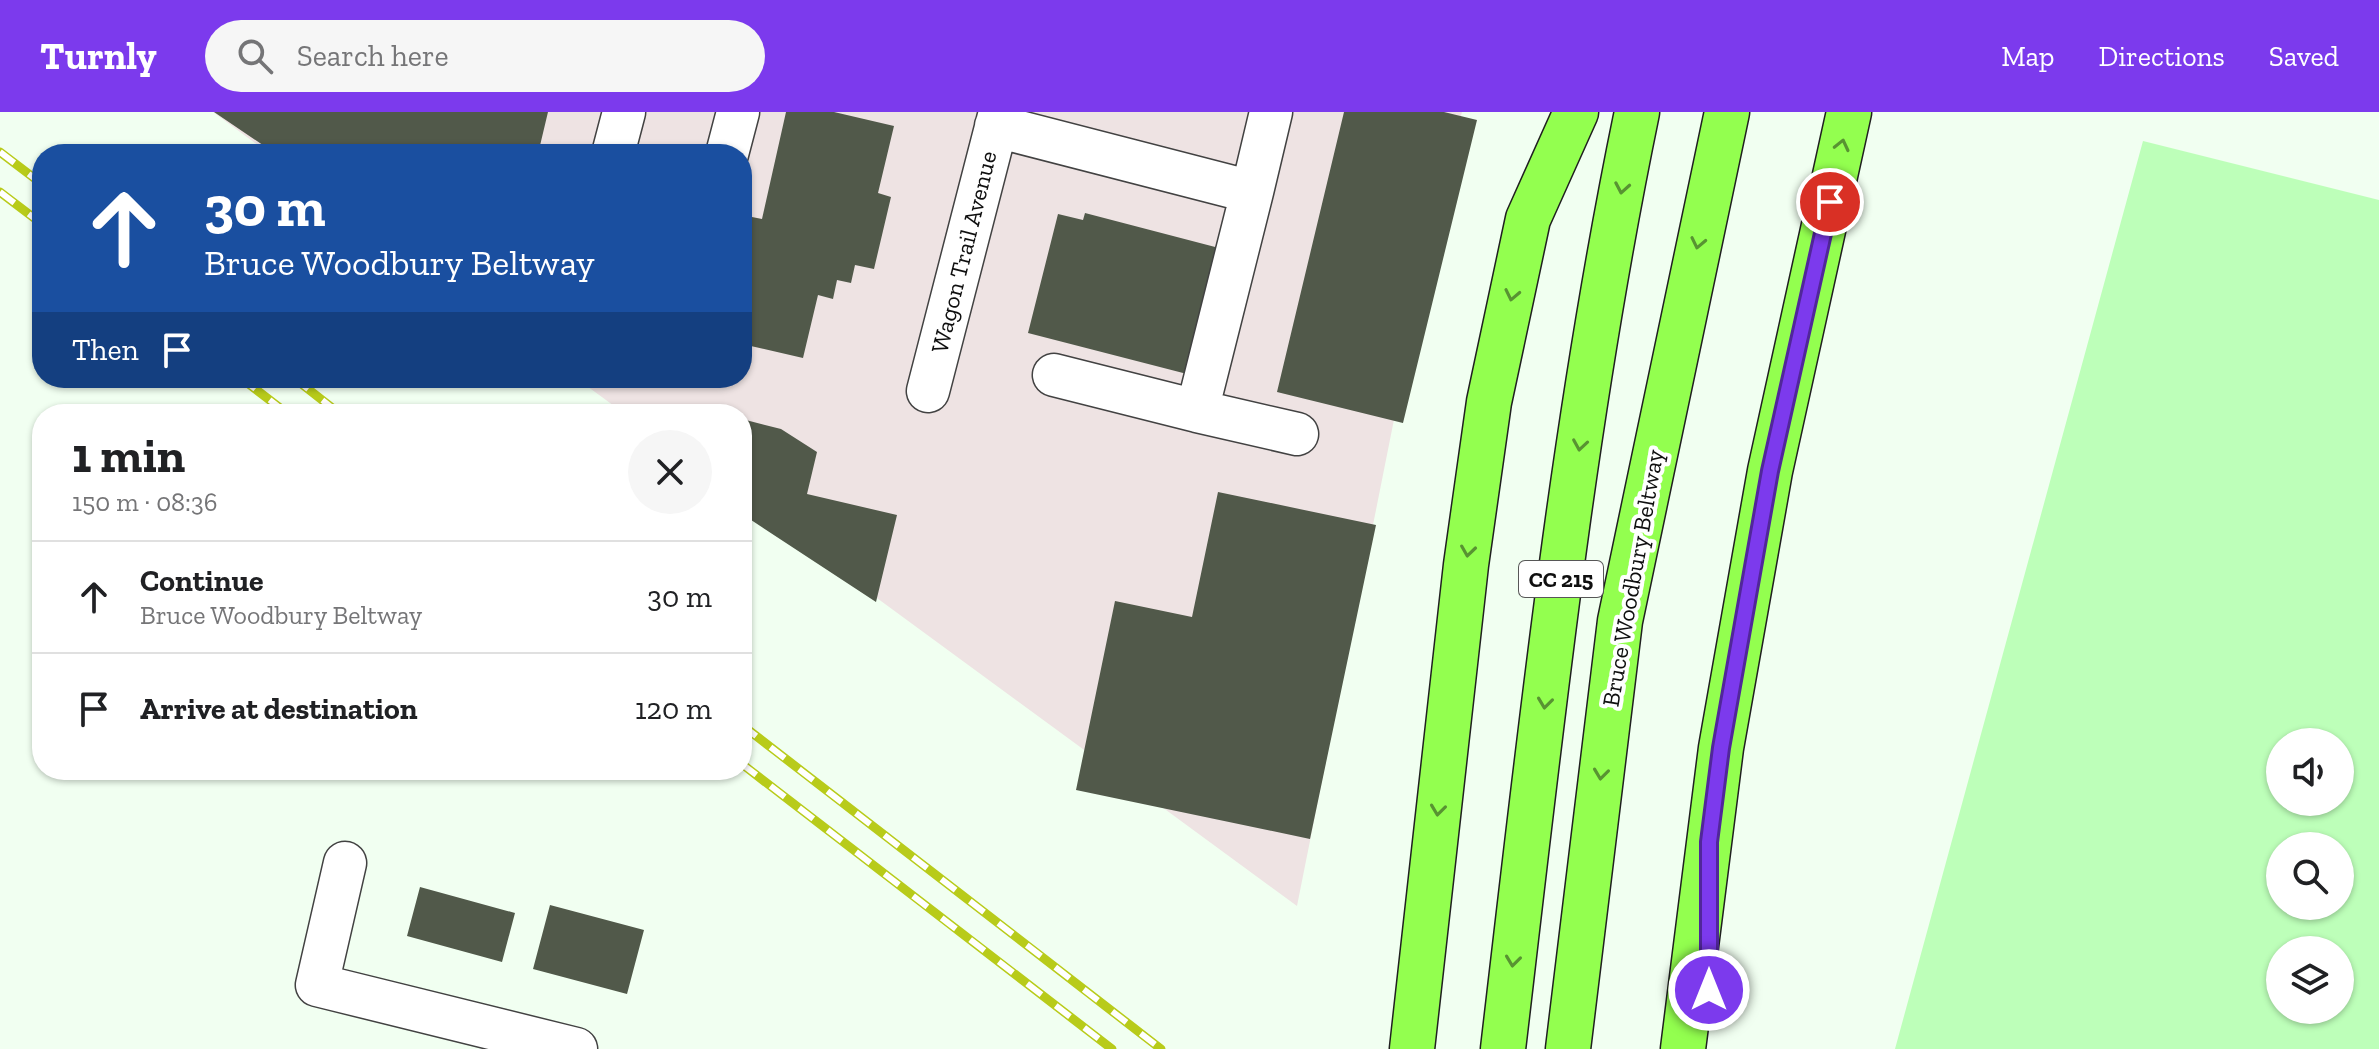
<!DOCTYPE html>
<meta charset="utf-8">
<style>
body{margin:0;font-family:"Zilla Slab",serif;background:#f6f6f6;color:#202124;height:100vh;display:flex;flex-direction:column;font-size:30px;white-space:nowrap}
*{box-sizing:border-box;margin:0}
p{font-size:26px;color:#757577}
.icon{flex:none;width:44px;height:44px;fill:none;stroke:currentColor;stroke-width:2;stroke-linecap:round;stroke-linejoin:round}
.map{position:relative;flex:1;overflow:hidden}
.details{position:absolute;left:32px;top:292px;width:720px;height:376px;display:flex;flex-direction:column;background:#fff;border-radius:32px;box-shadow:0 2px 6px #0004}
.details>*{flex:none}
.guide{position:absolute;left:32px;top:32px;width:720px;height:244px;border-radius:32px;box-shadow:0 2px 6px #0004;background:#1a4fa0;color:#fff;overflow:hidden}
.buttons{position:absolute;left:2266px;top:616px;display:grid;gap:16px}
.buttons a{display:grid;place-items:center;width:88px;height:88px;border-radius:50%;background:#fff;box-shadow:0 2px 6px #0004;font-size:40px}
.pin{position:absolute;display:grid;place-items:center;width:68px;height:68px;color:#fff;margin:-34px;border:4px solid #fff;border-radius:50%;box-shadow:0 2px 8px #0007}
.me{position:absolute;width:88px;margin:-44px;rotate:0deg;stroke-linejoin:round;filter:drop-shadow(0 0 6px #0008)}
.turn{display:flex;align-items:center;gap:28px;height:168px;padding:0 40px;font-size:36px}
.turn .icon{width:104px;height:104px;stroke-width:2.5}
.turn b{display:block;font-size:56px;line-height:68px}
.then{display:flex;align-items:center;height:76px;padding:0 40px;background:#0003;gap:16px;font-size:30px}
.round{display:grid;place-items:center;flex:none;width:84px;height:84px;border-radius:42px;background:#f6f6f6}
.overview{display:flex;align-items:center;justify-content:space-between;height:136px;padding:0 40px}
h1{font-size:48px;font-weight:800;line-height:60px}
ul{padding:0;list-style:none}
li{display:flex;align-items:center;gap:24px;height:112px;padding:0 40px;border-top:2px solid #e0e0e0}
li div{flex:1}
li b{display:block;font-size:30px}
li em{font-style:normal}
header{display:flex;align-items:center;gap:48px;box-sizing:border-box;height:112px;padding:0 40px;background:#7c3aed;color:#fff}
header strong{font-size:38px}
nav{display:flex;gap:44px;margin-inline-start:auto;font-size:28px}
.search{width:560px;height:72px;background:#f6f6f6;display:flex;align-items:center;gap:20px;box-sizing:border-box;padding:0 28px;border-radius:44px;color:#757577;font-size:30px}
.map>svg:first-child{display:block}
.industrial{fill:#eee3e3}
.sand{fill:#bdffb9;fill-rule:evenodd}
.building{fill:#51594a}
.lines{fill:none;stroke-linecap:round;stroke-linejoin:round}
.minor-casing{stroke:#424242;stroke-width:45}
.highway-casing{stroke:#202020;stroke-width:47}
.minor{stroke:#fff;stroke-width:42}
.highway{stroke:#93ff4f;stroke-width:44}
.rail-casing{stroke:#b8cb1a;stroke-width:9}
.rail{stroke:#fff;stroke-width:6;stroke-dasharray:18;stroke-linecap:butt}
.oneway{stroke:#589332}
.route-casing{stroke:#51269a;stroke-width:20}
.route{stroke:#7c3aed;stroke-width:14}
.labels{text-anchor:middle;stroke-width:8;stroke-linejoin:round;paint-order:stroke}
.shield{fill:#fff;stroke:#575757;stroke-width:2}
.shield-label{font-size:22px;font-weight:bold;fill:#0f0f0f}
.street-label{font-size:24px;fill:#0f0f0f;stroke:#fff}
</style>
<header>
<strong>Turnly</strong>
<div class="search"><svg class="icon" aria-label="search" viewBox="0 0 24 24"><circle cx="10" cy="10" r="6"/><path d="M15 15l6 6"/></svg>Search here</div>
<nav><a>Map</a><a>Directions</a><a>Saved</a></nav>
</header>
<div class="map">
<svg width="2379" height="937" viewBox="0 0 2379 937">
<rect width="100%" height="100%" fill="#f1fff1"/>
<path class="industrial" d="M 213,0 L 1462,0 L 1432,117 L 1297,794 L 742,387 L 742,302 L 625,302 L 576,266 L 742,266 L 742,42 L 270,42 Z"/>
<path class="sand" d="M 2143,29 L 2379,88 L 2379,937 L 1895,937 ZM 2280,630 L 2340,630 L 2340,690 L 2280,690 ZM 2280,734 L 2340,734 L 2340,794 L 2280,794 ZM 2280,838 L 2340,838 L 2340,898 L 2280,898 Z"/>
<path class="building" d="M 214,0 L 548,0 L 538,42 L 276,42 Z
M 786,0 L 834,0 L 894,14 L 878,81 L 891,85 L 874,157 L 855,153 L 851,171 L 837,168 L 833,187 L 818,183 L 803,246 L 742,232 L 742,103 L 762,107 Z
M 1344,0 L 1444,0 L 1477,8 L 1403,311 L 1277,280 Z
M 1085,101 L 1219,136 L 1187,262 L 1028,221 L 1058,102 L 1083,108 Z
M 742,307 L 781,317 L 817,340 L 807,382 L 897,403 L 876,490 L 742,402 Z
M 1218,380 L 1376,413 L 1310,727 L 1076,678 L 1115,489 L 1192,505 Z
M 420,775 L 515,801 L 502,850 L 407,824 Z
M 550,793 L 644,818 L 627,882 L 533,857 Z"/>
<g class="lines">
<defs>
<path id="minor" d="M 996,14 L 1252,80 L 1197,299 L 1054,263
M 613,42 L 624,0
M 727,42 L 738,0
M 1252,80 L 1271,0
M 928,279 L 1000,0
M 1197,299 L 1297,322
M 345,751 L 317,873 L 576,937"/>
<path id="highway" d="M 1412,937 L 1466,453 L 1489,290 L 1528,107 L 1576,0
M 1503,937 C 1540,624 1573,309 1637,0
M 1568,937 L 1620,509 L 1727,0
M 1683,937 L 1721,636 L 1770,359 L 1849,0"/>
</defs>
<use href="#minor" class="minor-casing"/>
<use href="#highway" class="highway-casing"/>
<use href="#minor" class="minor"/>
<use href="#highway" class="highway"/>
<defs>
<path id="rail" d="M 0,40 L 42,72
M 0,80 L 42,112
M 241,266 L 288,302
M 294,266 L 340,302
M 742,613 L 1161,937
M 742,652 L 1112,937"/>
</defs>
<use href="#rail" class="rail-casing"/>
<use href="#rail" class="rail"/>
</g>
<defs><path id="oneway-chevron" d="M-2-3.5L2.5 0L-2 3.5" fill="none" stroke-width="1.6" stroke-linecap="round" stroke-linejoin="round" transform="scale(2)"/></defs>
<g class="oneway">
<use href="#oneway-chevron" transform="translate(1842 33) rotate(-77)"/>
<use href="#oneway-chevron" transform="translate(1622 76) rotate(100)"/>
<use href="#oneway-chevron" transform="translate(1698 131) rotate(102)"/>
<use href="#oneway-chevron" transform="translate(1512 183) rotate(102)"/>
<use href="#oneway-chevron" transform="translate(1580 333) rotate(99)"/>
<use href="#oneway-chevron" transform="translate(1468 439) rotate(98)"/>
<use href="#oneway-chevron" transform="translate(1545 591) rotate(97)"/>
<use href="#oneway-chevron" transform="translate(1601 662) rotate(97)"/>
<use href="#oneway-chevron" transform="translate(1438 698) rotate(97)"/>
<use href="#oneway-chevron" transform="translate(1513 849) rotate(97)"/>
</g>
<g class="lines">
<defs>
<path id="route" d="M 1709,878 L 1709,730 L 1721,636 L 1770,359 L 1830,90"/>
</defs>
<use href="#route" class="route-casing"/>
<use href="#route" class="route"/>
</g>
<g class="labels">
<rect class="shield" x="1519" y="449" width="84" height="36" rx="6"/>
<g class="shield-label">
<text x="1561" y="475">CC 215</text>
</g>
<g class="street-label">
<text transform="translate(964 140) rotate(-76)" y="8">Wagon Trail Avenue</text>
<text transform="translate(1633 466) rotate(-80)" y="8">Bruce Woodbury Beltway</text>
</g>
</g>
</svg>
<div class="buttons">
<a><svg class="icon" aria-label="sound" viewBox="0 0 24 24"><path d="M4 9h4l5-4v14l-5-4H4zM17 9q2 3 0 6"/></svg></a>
<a><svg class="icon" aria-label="search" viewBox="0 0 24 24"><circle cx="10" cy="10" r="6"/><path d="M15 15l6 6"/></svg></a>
<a><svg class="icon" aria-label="layers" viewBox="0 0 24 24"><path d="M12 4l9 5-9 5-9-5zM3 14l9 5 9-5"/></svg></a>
</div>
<div class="pin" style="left:1830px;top:90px;background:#d93025"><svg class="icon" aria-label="arrive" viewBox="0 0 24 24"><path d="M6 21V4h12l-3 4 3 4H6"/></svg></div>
<svg class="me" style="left:1709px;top:878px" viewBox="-20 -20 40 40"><circle r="17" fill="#7c3aed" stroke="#fff" stroke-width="3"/><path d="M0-11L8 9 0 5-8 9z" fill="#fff"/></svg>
<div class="guide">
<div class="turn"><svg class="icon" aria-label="ahead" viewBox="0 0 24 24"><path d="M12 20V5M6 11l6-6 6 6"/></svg><div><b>30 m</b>Bruce Woodbury Beltway</div></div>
<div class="then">Then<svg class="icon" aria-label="arrive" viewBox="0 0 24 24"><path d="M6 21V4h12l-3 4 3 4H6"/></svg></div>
</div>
<section class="details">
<div class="overview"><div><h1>1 min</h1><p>150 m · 08:36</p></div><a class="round"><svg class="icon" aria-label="close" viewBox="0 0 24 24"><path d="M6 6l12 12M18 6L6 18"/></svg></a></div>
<ul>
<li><svg class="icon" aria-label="ahead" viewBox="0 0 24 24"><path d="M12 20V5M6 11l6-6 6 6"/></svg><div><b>Continue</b><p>Bruce Woodbury Beltway</p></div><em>30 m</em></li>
<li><svg class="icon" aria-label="arrive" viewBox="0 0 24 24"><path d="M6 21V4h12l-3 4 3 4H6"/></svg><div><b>Arrive at destination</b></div><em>120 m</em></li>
</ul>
</section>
</div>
